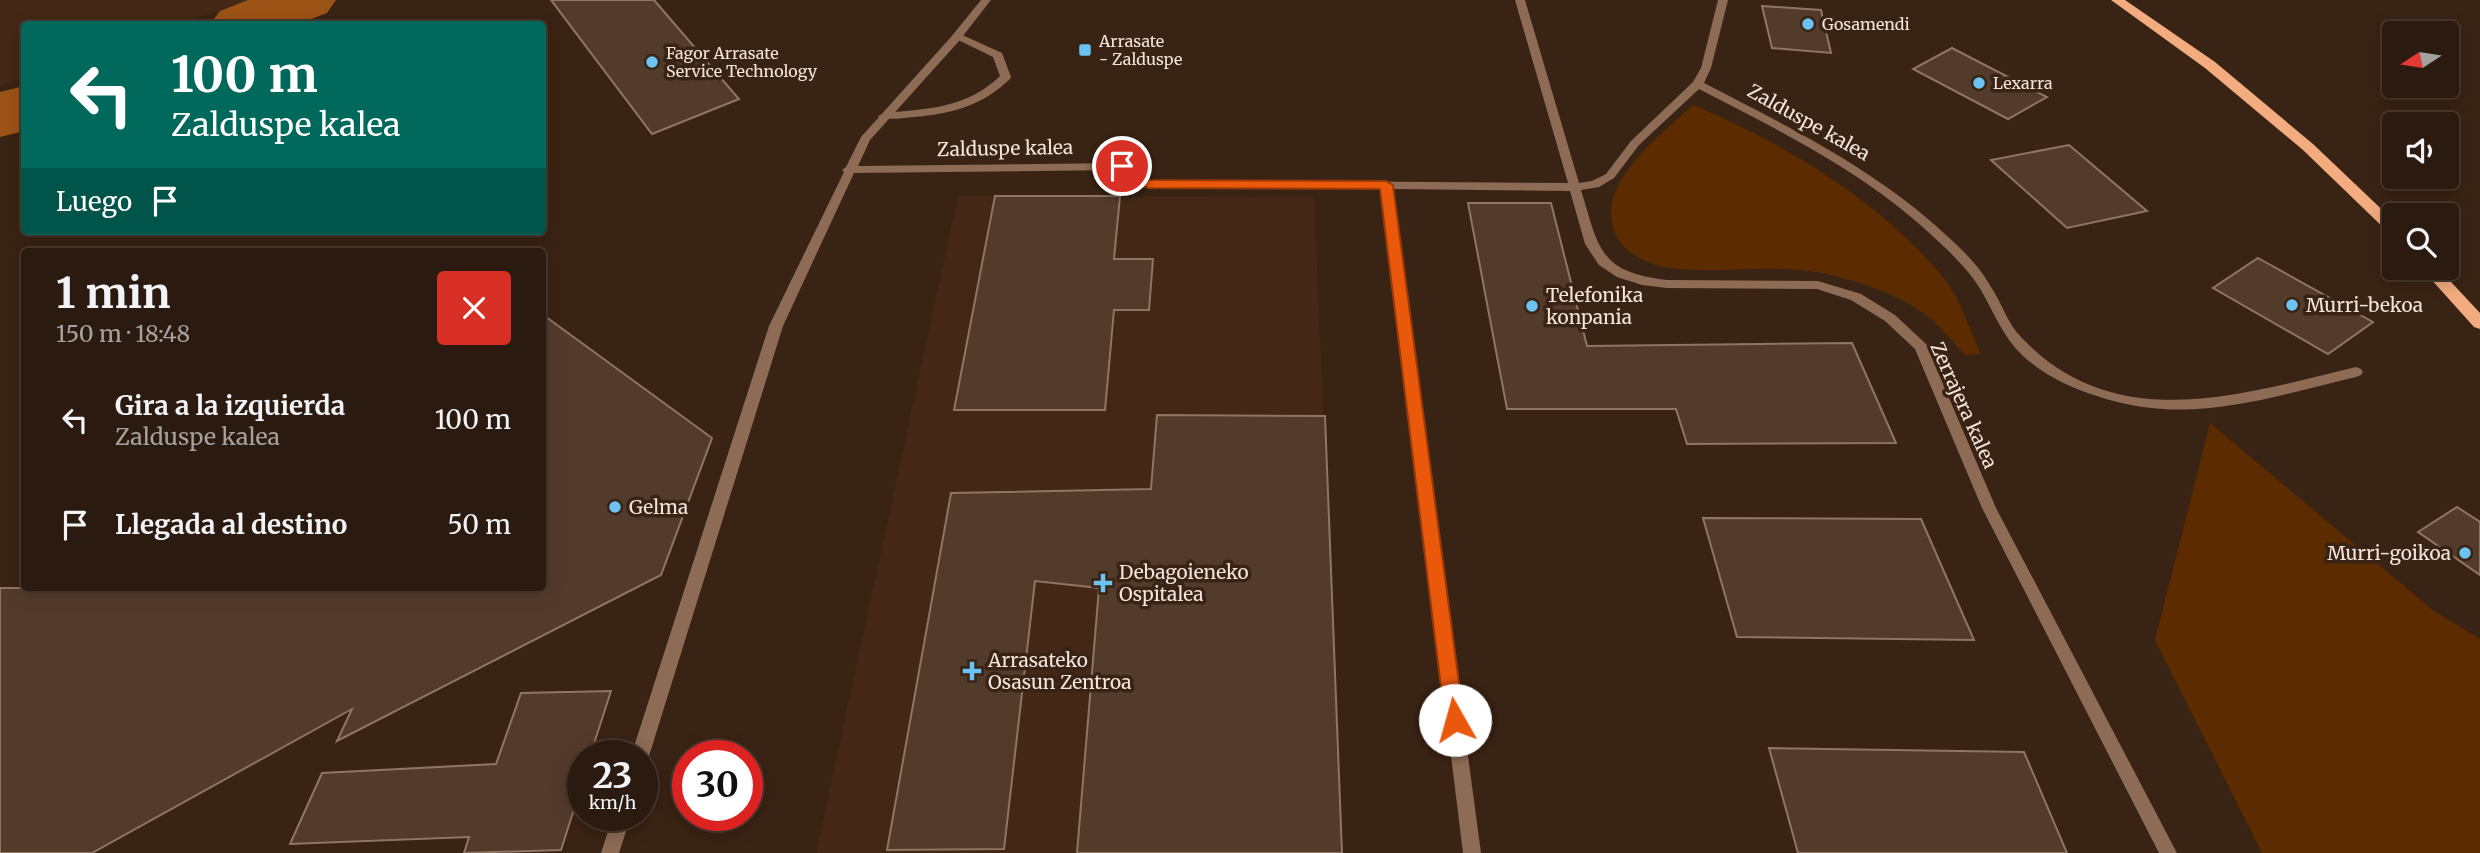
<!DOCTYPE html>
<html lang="es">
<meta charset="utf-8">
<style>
body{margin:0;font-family:Merriweather,serif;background:#332318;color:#f1f3f6;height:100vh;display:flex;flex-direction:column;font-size:26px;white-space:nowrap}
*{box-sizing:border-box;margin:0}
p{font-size:23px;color:#a6a19e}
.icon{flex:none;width:38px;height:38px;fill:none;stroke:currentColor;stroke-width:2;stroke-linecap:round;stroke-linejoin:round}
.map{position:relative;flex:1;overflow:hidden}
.drawer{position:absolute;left:21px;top:248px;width:525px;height:343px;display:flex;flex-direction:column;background:#2b1a0f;border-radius:7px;box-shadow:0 4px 18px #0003,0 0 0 2px #47382f}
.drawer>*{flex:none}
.guide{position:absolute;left:21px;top:21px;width:525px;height:214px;border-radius:7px;box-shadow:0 4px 18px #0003,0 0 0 2px #47382f;background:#00695c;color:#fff;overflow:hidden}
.needle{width:46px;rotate:258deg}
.tools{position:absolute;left:2382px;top:21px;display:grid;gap:14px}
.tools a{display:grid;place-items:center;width:77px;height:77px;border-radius:7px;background:#2b1a0f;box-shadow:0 4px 18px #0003,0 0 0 2px #47382f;font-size:35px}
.speed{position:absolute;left:567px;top:740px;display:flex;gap:14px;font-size:35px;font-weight:700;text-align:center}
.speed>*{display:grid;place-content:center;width:91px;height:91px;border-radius:50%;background:#2b1a0f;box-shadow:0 4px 18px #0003,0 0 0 2px #47382f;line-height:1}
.speed small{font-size:18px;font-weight:400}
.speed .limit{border:10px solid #d22;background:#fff;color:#111}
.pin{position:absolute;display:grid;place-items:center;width:60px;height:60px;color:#fff;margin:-30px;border:4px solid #fff;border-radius:50%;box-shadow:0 2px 7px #0007}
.me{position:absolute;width:77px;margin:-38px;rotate:353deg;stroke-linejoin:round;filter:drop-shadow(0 0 5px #0008)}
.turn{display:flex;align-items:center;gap:24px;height:147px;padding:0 35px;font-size:32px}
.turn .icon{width:91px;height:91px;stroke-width:2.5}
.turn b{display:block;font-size:49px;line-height:60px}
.then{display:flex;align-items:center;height:66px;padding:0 35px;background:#0003;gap:14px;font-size:26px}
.round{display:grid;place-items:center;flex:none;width:74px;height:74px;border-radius:7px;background:#332318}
.overview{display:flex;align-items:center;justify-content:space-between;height:119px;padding:0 35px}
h1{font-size:42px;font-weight:700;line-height:52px}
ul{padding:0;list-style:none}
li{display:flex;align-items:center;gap:21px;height:105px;padding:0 35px}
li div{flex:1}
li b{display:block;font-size:26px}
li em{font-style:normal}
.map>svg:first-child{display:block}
.built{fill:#442815}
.green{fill:#5d2b00}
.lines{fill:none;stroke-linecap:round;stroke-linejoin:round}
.river{fill:#9c5316;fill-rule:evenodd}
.building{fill:#533b2c;stroke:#8f7564;stroke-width:2}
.service{fill:#8d6b55;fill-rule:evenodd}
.minor{fill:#8d6b55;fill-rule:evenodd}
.primary{fill:#f2ac7f;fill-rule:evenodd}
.route{fill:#ea580c;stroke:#983908;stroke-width:2}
.poi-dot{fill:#6cc3f2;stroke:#392314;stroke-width:2.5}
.labels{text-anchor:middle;stroke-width:7;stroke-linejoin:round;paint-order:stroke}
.far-poi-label{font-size:16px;fill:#f4e5dc;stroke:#392314;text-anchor:start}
.street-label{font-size:19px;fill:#f4e5dc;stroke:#392314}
.poi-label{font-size:19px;fill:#f4e5dc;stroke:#392314;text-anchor:start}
</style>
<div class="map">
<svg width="2480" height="853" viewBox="0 0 2480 853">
<rect width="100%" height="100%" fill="#392314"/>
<path class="built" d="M 0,0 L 262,0 L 174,24 L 24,24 L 24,78 L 0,86 Z
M 958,196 L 1314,197 L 1342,853 L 816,853 Z"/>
<path class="green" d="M 1693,105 C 1783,142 1885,204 1946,281 C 1961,301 1970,331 1981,354 L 1965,355 C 1953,343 1942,327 1928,317 C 1900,294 1860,282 1826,274 C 1777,263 1726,273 1677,269 C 1658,268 1631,258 1620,242 C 1586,190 1658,137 1693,105 Z
M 2210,423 L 2434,611 L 2480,639 L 2480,853 L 2262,853 L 2155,640 Z"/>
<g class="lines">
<path class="river" d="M 248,0 L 336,0 L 327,13 L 298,24 L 210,24 L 220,11 Z
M 24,86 L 24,131 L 0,137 L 0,92 Z"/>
</g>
<path class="building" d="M 551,0 L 654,0 L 739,99 L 652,134 Z
M 1762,6 L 1821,10 L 1831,53 L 1772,48 Z
M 1952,48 L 2047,97 L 2008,119 L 1913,69 Z
M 2069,145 L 2147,211 L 2067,228 L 1991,160 Z
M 995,196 L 1120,196 L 1114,259 L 1153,259 L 1149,310 L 1114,310 L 1105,410 L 954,410 Z
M 1468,203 L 1551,203 L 1587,346 L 1852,343 L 1896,443 L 1687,444 L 1676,409 L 1507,409 Z
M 2258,258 L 2373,322 L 2328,354 L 2213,288 Z
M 542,314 L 712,438 L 661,575 L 337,741 L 352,709 L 92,853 L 0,853 L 0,588 L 542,588 Z
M 1157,415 L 1325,416 L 1342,853 L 1077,853 L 1099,588 L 1035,581 L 1004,849 L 887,850 L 951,493 L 1151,489 Z
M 2457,507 L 2480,522 L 2480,575 L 2418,532 Z
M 1703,518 L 1921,519 L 1974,640 L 1737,637 Z
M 611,691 L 590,756 L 583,756 L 583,781 L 561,850 L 464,853 L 469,837 L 290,844 L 322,773 L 496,764 L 521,693 Z
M 1769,748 L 2024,752 L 2067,853 L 1798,853 Z"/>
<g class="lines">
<path class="service" d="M 958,33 L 1002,53 L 1011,77 L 1010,79 C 982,106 951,114 914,117 C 903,118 891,120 880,118 L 878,116 L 884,113 C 928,109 967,108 1000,76 L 993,57 L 954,38 L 953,36 Z"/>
<path class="minor" d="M 981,0 L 991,0 L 959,41 L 870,140 L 858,166 L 1122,163 L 1126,164 L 1136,176 L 1149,180 L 1568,183 L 1515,0 L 1525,0 L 1579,183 L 1592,181 L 1606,174 L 1631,141 L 1693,82 L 1701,68 L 1718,0 L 1728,0 L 1711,68 L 1704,83 C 1789,127 1875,169 1946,235 C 1963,250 1980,267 1991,287 C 2002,303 2007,323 2021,337 C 2115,437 2242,394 2356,367 L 2361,369 L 2363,372 L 2361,375 L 2356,377 C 2267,398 2188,427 2097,396 C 2070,388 2044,375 2023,356 C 2003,337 1994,313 1981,290 C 1970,272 1954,256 1939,242 C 1870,175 1784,133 1699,89 L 1639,145 L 1614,178 L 1599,187 L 1581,190 C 1599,249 1599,272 1667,280 L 1818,281 L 1861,294 L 1895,315 L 1926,344 L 1996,508 L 2177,853 L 2159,853 L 1982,508 L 1915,349 L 1885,321 L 1851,300 L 1817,289 L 1667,288 L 1642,285 L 1617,277 L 1599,265 L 1585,244 L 1570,191 L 1392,189 L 1481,853 L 1463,853 L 1381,189 L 1148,188 L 1128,180 L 1119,170 L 854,173 L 783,326 L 649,756 L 646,761 L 642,763 L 642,756 L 631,756 L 769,326 L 844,172 L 842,170 L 846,167 L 861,137 L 951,37 Z
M 613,816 L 631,816 L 619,853 L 601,853 Z"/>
<path class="primary" d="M 2111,0 L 2125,0 L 2215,62 L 2313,144 L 2394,221 L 2394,235 L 2389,233 L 2303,150 L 2205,68 Z
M 2421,268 L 2438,268 L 2480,313 L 2480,329 L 2474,327 Z"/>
</g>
<path class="route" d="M 1122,162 L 1136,175 L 1149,180 L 1386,181 L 1393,185 L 1464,720 L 1462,726 L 1455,729 L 1448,726 L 1445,720 L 1380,189 L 1148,188 L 1127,180 L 1116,166 Z"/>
<g class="poi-dot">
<circle cx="1808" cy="24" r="7"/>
<rect x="1078" y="43" width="14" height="14" rx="3.5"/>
<circle cx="652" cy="62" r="7"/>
<circle cx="1979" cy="83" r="7"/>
<circle cx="2292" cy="305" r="7"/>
<circle cx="1532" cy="306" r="7"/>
<circle cx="615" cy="507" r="7"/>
<circle cx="2465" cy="553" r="7"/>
<path d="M1099.5 572.5h7v7h7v7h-7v7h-7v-7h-7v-7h7z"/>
<path d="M968.5 660.5h7v7h7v7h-7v7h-7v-7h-7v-7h7z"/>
</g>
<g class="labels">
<g class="far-poi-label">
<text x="1822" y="30">Gosamendi</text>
<text x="1099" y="47">Arrasate<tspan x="1099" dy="18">- Zalduspe</tspan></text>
<text x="666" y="59">Fagor Arrasate<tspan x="666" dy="18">Service Technology</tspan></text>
<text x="1993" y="89">Lexarra</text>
</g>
<g class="street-label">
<text transform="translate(1809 122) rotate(29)" y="7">Zalduspe kalea</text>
<text transform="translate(1005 148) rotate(-1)" y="7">Zalduspe kalea</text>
<text transform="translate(1964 405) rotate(66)" y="7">Zerrajera kalea</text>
</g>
<g class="poi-label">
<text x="1546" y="302">Telefonika<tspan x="1546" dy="22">konpania</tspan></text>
<text x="2306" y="312">Murri-bekoa</text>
<text x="629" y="514">Gelma</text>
<text x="2451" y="560" text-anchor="end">Murri-goikoa</text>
<text x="1119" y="579">Debagoieneko<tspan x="1119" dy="22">Ospitalea</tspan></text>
<text x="988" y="667">Arrasateko<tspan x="988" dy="22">Osasun Zentroa</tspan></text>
</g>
</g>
</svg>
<div class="tools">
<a><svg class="needle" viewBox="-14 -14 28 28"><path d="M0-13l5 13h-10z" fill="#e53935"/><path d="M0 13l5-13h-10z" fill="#a6a19e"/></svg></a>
<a><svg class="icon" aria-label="sound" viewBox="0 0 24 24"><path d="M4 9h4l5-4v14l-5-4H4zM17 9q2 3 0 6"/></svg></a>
<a><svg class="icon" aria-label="search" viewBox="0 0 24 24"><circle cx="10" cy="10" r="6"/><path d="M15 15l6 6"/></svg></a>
</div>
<div class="speed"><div>23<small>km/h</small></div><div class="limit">30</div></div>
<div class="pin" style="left:1122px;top:166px;background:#d93025"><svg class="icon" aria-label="arrive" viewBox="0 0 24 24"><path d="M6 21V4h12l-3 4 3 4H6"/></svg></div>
<svg class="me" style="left:1455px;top:720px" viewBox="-20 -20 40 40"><circle r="19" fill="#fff"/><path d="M0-13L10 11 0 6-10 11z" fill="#ea580c"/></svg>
<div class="guide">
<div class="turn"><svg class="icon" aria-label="left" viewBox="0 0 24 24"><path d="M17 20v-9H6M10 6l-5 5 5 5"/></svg><div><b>100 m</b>Zalduspe kalea</div></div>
<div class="then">Luego<svg class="icon" aria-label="arrive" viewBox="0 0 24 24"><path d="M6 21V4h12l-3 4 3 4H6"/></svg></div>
</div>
<section class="drawer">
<div class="overview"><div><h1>1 min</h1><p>150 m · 18:48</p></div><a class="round" style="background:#d93025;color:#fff"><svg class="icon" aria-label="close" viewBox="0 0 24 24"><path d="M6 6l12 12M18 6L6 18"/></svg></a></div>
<ul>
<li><svg class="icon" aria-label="left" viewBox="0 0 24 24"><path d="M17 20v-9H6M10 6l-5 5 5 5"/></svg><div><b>Gira a la izquierda</b><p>Zalduspe kalea</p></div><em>100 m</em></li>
<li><svg class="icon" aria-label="arrive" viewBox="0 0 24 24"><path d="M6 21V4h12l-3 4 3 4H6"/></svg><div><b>Llegada al destino</b></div><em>50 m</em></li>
</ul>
</section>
</div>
